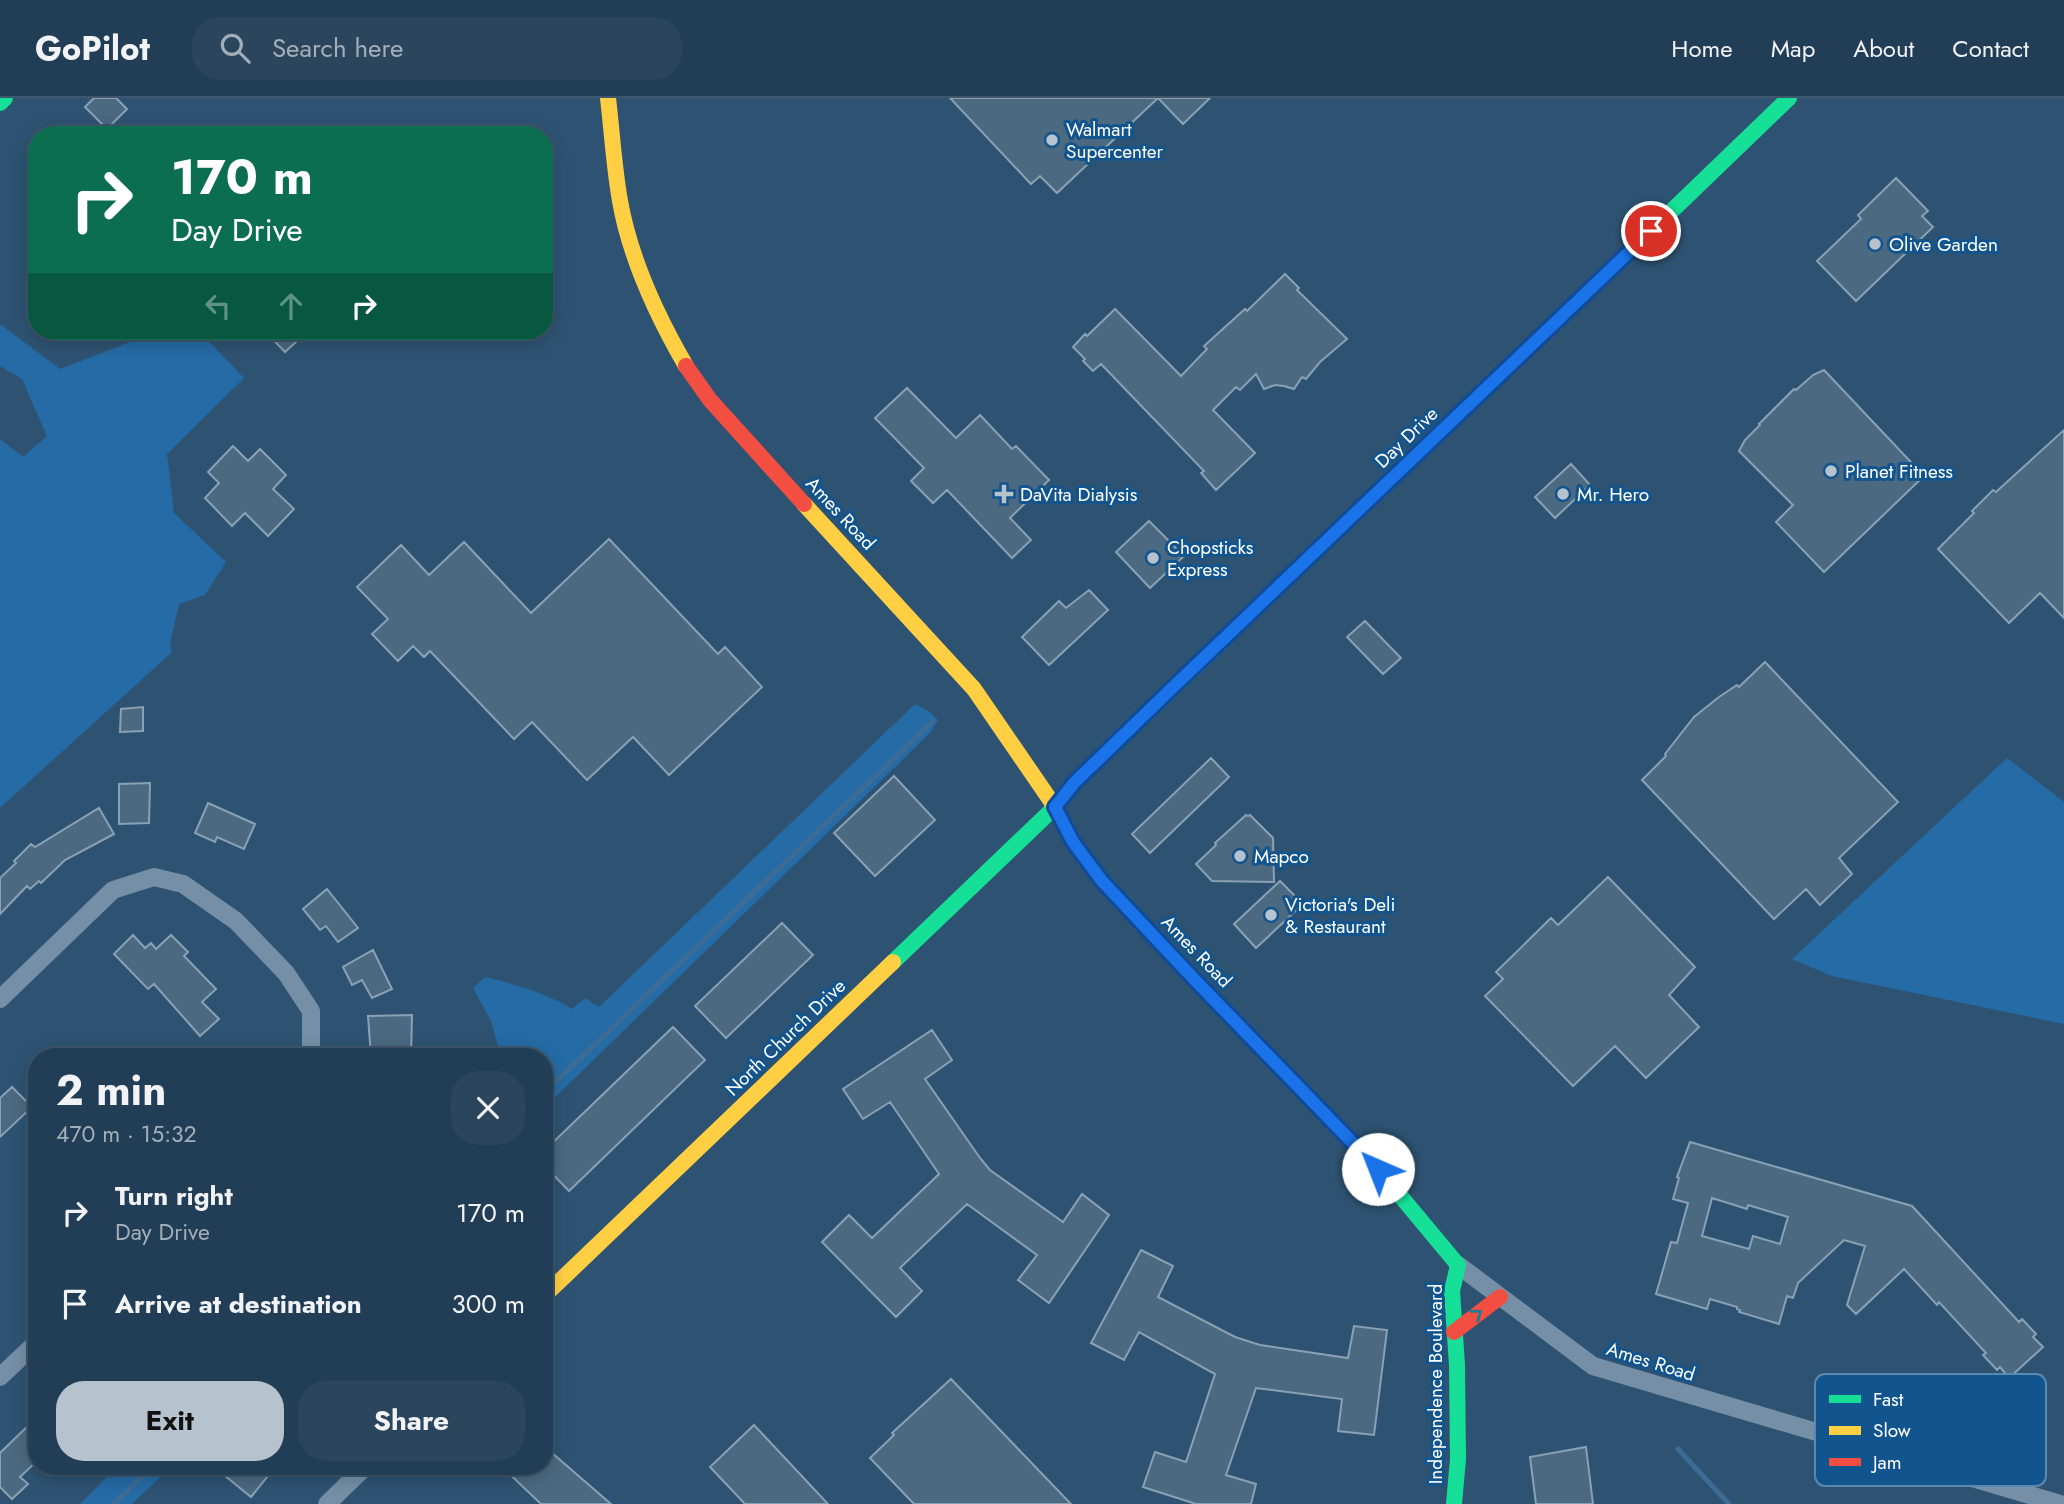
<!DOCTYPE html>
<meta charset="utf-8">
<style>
body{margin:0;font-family:Jost,sans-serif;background:#2a455c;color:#f1f3f6;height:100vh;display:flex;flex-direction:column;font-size:26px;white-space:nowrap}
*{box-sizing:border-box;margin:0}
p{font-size:23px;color:#a2aeb9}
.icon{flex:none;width:38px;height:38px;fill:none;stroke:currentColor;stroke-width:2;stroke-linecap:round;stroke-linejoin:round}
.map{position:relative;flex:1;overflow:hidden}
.details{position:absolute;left:28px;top:950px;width:525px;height:427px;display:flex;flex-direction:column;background:#223e56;border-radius:28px;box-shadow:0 4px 18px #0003,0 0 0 2px #3f576c}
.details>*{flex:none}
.top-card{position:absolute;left:28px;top:28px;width:525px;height:214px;border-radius:28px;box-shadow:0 4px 18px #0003,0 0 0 2px #3f576c;background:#0b6e4f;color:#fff;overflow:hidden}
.pin{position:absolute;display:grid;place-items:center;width:60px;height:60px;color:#fff;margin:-30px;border:4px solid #fff;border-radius:50%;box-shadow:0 2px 7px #0007}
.me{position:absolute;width:77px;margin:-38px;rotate:316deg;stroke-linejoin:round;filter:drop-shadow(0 0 5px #0008)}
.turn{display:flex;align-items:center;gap:24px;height:147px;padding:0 28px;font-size:32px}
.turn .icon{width:91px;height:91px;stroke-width:2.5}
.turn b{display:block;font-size:49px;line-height:60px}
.lanes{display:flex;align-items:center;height:66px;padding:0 28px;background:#0003;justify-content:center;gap:35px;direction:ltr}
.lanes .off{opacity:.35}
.round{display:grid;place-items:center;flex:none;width:74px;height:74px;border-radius:28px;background:#2a455c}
.headline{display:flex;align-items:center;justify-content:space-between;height:119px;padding:0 28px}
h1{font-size:42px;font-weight:700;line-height:52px}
.cta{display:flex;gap:14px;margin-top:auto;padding:14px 28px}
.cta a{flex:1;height:80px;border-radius:28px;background:#b6c3ce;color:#111;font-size:28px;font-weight:700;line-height:80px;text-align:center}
.cta a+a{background:#2a455c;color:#f1f3f6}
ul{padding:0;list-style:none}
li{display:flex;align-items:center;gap:21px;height:91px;padding:0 28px}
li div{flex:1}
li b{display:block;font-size:26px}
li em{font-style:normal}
header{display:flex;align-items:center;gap:42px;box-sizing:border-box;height:98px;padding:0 35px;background:#223e56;border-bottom:2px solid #3f576c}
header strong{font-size:33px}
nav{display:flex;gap:38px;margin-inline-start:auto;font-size:24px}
.search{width:490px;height:63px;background:#2a455c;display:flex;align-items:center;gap:18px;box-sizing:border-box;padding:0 24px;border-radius:28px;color:#a2aeb9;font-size:26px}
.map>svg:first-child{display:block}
.green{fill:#256ba5}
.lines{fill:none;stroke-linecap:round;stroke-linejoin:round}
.stream{stroke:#3c6c95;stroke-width:5}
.building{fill:#4b6981;stroke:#8aa1b4;stroke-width:2;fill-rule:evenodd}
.street{stroke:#758fa6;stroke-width:18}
.fast{stroke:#16e098;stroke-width:16}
.slow{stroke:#ffcf43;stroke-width:16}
.jam{stroke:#f24e42;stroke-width:16}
.oneway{stroke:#137f91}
.route-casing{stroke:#114b97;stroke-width:18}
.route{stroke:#1a73e8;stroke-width:12}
.poi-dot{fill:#b6c3ce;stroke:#12558e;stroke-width:2.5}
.labels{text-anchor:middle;stroke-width:6;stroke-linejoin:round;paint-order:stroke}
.poi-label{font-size:19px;fill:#fff;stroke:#12558e;text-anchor:start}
.street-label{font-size:19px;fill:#fff;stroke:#12558e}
.key{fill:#12558e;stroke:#5988b0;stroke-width:2}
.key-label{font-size:19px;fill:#fff}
</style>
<header>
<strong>GoPilot</strong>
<div class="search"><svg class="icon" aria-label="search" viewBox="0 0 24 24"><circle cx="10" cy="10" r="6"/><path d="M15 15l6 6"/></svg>Search here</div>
<nav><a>Home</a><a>Map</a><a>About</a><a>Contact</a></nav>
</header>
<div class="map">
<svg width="2064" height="1406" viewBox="0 0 2064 1406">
<rect width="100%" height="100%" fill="#2e5372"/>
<path class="green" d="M 0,226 L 60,271 L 130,244 L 143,233 L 199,233 L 244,280 L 167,356 L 174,415 L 226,464 L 205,497 L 179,506 L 170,545 L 172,554 L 0,710 L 0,341 L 23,359 L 47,338 L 22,281 L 0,268 Z
M 915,606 L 930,614 L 938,622 L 930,635 L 544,1010 L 544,959 L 501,959 L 491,923 L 473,890 L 485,879 C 513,886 547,895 572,911 L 585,900 L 599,909 Z
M 2007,660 L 2064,704 L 2064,926 L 1832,878 L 1792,861 Z
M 117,1369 L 117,1368 L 171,1369 L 132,1406 L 80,1406 Z"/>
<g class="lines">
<path class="stream" d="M 544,995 L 933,623
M 1678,1351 L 1729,1406
M 114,1406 L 153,1368"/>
</g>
<path class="building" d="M 94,0 L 116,0 L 127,11 L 107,31 L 85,9 Z
M 950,0 L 1210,0 L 1183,26 L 1158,0 L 1057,95 L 1040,78 L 1031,86 Z
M 1896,80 L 1928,113 L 1922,118 L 1933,129 L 1856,203 L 1817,163 L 1861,121 L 1858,117 Z
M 1285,176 L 1299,190 L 1297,192 L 1347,241 L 1320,264 L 1306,281 L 1302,279 L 1294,291 L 1284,288 L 1275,287 L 1264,291 L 1256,276 L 1240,292 L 1236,289 L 1213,312 L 1255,355 L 1216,392 L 1201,375 L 1204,373 L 1101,266 L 1093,273 L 1083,263 L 1085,261 L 1073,249 L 1085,236 L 1087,238 L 1115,211 L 1181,278 L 1207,251 L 1204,248 L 1245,211 L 1247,213 Z
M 265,233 L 308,233 L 285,254 Z
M 1824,272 L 1924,378 L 1824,474 L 1776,424 L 1793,407 L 1739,353 L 1745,342 L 1760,327 L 1759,326 L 1794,291 L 1796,292 L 1813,277 Z
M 907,290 L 956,340 L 980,317 L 1012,351 L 1016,348 L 1049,382 L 1010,420 L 1031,442 L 1012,460 L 947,392 L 933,405 L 911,383 L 924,370 L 875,320 Z
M 2064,332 L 2064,520 L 2040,495 L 2009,525 L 1938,451 L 1974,415 L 1972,413 L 1993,392 L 1996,394 Z
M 233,348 L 248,363 L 260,351 L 286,377 L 273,391 L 294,411 L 268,438 L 245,415 L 232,428 L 205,400 L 219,385 L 208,374 Z
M 1571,366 L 1590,387 L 1555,420 L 1535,399 Z
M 1149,423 L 1184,458 L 1150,490 L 1116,454 Z
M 609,441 L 718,556 L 725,549 L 762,589 L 669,677 L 633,639 L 587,682 L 532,624 L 514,641 L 430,553 L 424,559 L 413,548 L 398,563 L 372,536 L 388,521 L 357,489 L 401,447 L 429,477 L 464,444 L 531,515 Z
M 1089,492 L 1108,512 L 1049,567 L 1022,539 L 1059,503 L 1066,510 Z
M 1365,523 L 1401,560 L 1383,576 L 1347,539 Z
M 1765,564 L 1898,704 L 1839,760 L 1852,776 L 1820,807 L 1806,791 L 1774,821 L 1642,682 L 1666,658 L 1665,656 L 1694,619 L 1719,599 L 1737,587 L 1739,589 Z
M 143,609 L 143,633 L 120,634 L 121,611 Z
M 1211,660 L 1229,679 L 1150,755 L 1132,736 Z
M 894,678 L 935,722 L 875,778 L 834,735 Z
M 150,685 L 149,725 L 119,726 L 119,686 Z
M 208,705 L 255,726 L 244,751 L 217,739 L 215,744 L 195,735 Z
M 99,710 L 114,736 L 65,762 L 41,785 L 39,783 L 30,791 L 27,788 L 0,816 L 0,780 L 16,765 L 14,763 L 31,746 L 35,749 Z
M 1246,717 L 1248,718 L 1250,717 L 1273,740 L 1274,784 L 1212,783 L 1196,766 L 1216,747 L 1215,745 Z
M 1608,779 L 1695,869 L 1669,897 L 1699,929 L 1646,980 L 1615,948 L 1573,988 L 1485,898 L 1503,881 L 1496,874 L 1551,820 L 1558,827 Z
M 1280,783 L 1303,806 L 1256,850 L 1234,826 Z
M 327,791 L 358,830 L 338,844 L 326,828 L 320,832 L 303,811 Z
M 782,825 L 813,857 L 726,940 L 695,908 Z
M 133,837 L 145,850 L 151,845 L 156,851 L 171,837 L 188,854 L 184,858 L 216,891 L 202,904 L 219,921 L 200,938 L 154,886 L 148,891 L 114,856 Z
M 373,852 L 392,891 L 372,900 L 362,882 L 352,887 L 343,869 Z
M 412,917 L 411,959 L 371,959 L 368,918 Z
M 673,929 L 705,962 L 569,1093 L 544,1067 L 544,1053 Z
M 932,932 L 952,962 L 925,981 L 980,1060 L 990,1072 L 1063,1124 L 1082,1096 L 1109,1117 L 1049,1205 L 1018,1182 L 1037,1157 L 967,1106 L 900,1170 L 922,1193 L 896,1219 L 822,1144 L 849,1117 L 872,1140 L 939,1076 L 890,1004 L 863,1021 L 843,991 Z
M 12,989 L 32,1009 L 0,1039 L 0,1000 Z
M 1690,1044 L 1912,1108 L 2019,1224 L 2022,1221 L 2036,1236 L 2033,1239 L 2043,1249 L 2009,1280 L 2000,1269 L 1997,1272 L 1983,1257 L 1986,1255 L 1939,1204 L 1937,1207 L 1904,1171 L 1856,1216 L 1847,1207 L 1865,1148 L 1844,1142 L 1798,1185 L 1793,1200 L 1787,1198 L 1779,1226 L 1739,1214 L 1740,1212 L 1737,1211 L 1737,1209 L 1710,1201 L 1707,1211 L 1656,1196 L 1671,1144 L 1677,1145 L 1688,1105 L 1673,1101 L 1679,1080 L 1677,1079 ZM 1712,1100 L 1747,1111 L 1748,1107 L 1788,1119 L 1780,1146 L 1753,1138 L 1749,1151 L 1702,1138 Z
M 1141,1152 L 1173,1168 L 1158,1199 L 1235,1239 L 1260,1247 L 1348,1260 L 1354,1228 L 1387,1232 L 1374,1337 L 1338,1333 L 1342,1301 L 1256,1290 L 1226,1377 L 1256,1386 L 1251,1406 L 1196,1406 L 1143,1389 L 1155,1354 L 1186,1364 L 1215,1276 L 1139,1234 L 1124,1262 L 1091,1245 Z
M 951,1281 L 1071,1406 L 914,1406 L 870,1360 L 894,1337 L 892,1335 Z
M 37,1319 L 37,1363 L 20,1379 L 28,1386 L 12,1401 L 0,1389 L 0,1355 Z
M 754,1327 L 828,1406 L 745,1406 L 710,1369 Z
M 544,1348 L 611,1406 L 541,1406 L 501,1368 L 544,1368 Z
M 1586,1349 L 1593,1406 L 1536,1406 L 1530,1359 Z
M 213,1368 L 276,1368 L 251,1399 Z"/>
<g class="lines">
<path class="street" d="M 0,901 L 113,792 L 154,779 L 183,786 L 236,823 L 286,875 L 311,913 L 311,959
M 1458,1167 L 1593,1268 L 2060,1406
M 0,1279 L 37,1244
M 327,1406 L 366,1368"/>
<path class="fast" d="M 0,5 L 5,0
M 1629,154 L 1789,0
M 1100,780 L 1218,906 L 1378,1071 L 1458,1167 L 1452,1193 L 1457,1267 L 1458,1361 L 1454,1406
M 893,864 L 1055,709 L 1074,685 L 1513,265"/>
<path class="slow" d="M 608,0 C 612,34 614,69 620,103 C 630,160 657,218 686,268
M 804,406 L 974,591 L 1055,709 L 1073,744 L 1100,780
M 544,1198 L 893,864"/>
<path class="jam" d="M 1513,265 L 1629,154
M 686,268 L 710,302 L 804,406
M 1454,1234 L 1500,1199"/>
</g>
<defs><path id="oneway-chevron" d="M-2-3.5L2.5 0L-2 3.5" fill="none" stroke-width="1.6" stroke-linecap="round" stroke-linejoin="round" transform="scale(1.75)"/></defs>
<use class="oneway" href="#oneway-chevron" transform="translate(1477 1216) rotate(-37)"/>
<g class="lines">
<defs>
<path id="route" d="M 1378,1071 L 1193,880 L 1102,783 L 1073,744 L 1055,709 L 1074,685 L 1169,593 L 1651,133"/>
</defs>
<use href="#route" class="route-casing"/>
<use href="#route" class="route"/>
</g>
<g class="poi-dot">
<circle cx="1052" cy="42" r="7"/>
<circle cx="1875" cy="146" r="7"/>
<circle cx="1831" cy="373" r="7"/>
<path d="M1000.5 385.5h7v7h7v7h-7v7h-7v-7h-7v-7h7z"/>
<circle cx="1563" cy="396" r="7"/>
<circle cx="1153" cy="460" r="7"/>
<circle cx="1240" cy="758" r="7"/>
<circle cx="1271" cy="817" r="7"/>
</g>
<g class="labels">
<g class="poi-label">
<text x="1066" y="38">Walmart<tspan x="1066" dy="22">Supercenter</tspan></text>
<text x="1889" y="153">Olive Garden</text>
<text x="1845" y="380">Planet Fitness</text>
<text x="1020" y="403">DaVita Dialysis</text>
<text x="1577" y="403">Mr. Hero</text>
<text x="1167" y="456">Chopsticks<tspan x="1167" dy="22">Express</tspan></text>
<text x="1254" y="765">Mapco</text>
<text x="1285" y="813">Victoria's Deli<tspan x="1285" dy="22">&amp; Restaurant</tspan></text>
</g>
<g class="street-label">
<text transform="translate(1406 339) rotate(-44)" y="7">Day Drive</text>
<text transform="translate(841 415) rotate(47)" y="7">Ames Road</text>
<text transform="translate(1197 853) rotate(46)" y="7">Ames Road</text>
<text transform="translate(785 939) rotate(-44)" y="7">North Church Drive</text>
<text transform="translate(1651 1263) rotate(17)" y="7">Ames Road</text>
<text transform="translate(1435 1286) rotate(-90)" y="7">Independence Boulevard</text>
</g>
</g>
<rect x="1815" y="1276" width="231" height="112" rx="10" class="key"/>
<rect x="1829" y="1297" width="32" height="8" fill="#16e098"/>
<rect x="1829" y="1328" width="32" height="9" fill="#ffcf43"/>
<rect x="1829" y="1360" width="32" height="8" fill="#f24e42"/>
<g class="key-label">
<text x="1873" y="1308">Fast</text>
<text x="1873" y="1339">Slow</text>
<text x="1873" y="1371">Jam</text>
</g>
</svg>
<div class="pin" style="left:1651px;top:133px;background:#d93025"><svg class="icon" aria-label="arrive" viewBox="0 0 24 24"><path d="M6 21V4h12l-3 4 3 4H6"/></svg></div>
<svg class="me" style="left:1378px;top:1071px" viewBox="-20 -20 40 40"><circle r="19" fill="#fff"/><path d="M0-13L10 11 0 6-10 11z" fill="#1a73e8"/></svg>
<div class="top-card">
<div class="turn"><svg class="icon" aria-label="right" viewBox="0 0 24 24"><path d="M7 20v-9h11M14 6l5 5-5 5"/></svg><div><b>170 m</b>Day Drive</div></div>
<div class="lanes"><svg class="icon off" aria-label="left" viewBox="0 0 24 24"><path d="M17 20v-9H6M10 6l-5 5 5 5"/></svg><svg class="icon off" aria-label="ahead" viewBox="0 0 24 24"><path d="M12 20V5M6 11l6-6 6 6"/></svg><svg class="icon" aria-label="right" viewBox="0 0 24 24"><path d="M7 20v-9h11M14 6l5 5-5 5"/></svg></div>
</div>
<section class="details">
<div class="headline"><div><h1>2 min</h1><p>470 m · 15:32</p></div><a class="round"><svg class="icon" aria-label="close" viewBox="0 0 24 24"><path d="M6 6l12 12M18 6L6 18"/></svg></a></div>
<ul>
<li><svg class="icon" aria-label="right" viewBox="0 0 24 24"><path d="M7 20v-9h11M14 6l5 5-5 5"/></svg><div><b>Turn right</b><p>Day Drive</p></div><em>170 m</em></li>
<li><svg class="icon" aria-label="arrive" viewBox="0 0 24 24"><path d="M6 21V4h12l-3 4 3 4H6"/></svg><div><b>Arrive at destination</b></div><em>300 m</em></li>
</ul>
<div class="cta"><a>Exit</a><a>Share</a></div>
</section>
</div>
